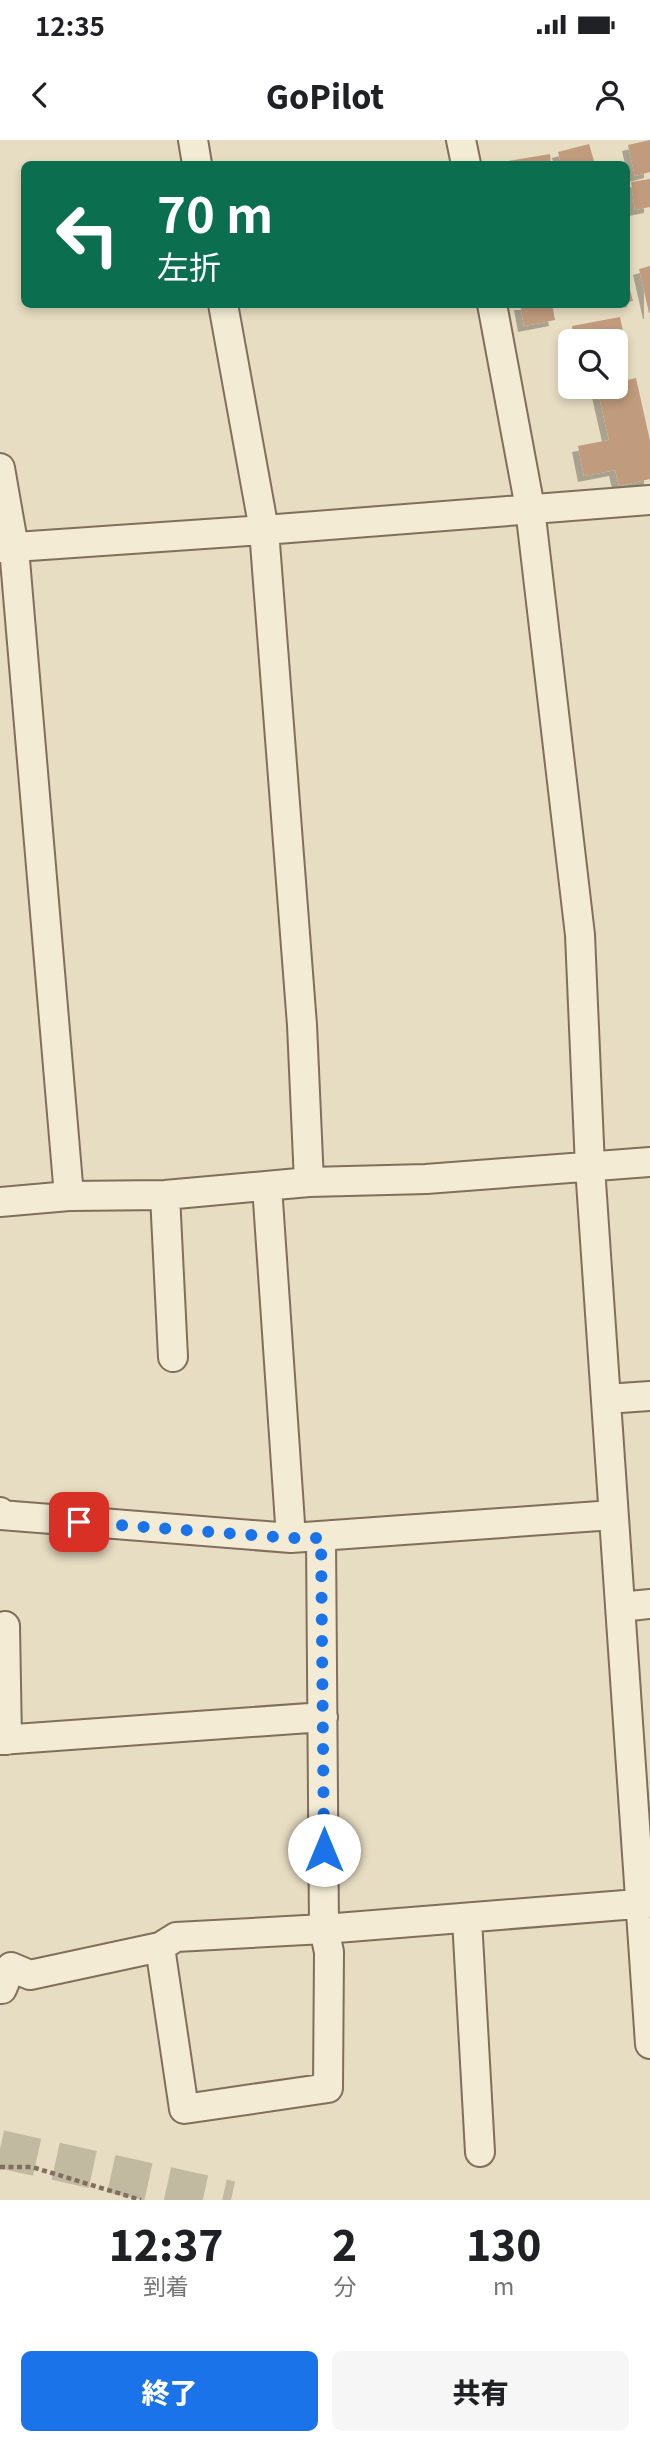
<!DOCTYPE html>
<html lang="ja">
<meta charset="utf-8">
<style>
body{margin:0;font-family:Georgia,"Noto Sans JP",serif;background:#f6f6f6;color:#202124;height:100vh;display:flex;flex-direction:column;font-size:26px;white-space:nowrap}
*{box-sizing:border-box;margin:0}
p{font-size:23px;color:#757577}
.icon{flex:none;width:38px;height:38px;fill:none;stroke:currentColor;stroke-width:2;stroke-linecap:round;stroke-linejoin:round}
.map{position:relative;height:2060px;overflow:hidden}
.details{display:flex;flex-direction:column;background:#fff;flex:1}
.details>*{flex:none}
.guide{position:absolute;left:21px;top:21px;width:609px;height:147px;border-radius:10px;box-shadow:0 4px 10px #0003;background:#0b6e4f;color:#fff;overflow:hidden}
.controls{position:absolute;left:558px;top:189px;display:grid;gap:14px}
.controls a{display:grid;place-items:center;width:70px;height:70px;border-radius:10px;background:#fff;box-shadow:0 4px 10px #0003;font-size:35px}
.pin{position:absolute;display:grid;place-items:center;width:60px;height:60px;color:#fff;margin:-30px;border-radius:14px;box-shadow:0 4px 10px #0006}
.me{position:absolute;width:77px;margin:-38px;rotate:0deg;stroke-linejoin:round;filter:drop-shadow(0 0 5px #0008)}
.turn{display:flex;align-items:center;gap:24px;height:147px;padding:0 21px;font-size:32px}
.turn .icon{width:91px;height:91px;stroke-width:2.5}
.turn b{display:block;font-size:49px;line-height:60px}
.eta{display:flex;justify-content:space-evenly;align-items:center;height:119px;text-align:center}
.eta b{font-size:42px;font-weight:800;line-height:49px}
.button{display:flex;gap:14px;margin-top:auto;padding:14px 21px}
.button a{flex:1;height:80px;border-radius:10px;background:#1a73e8;color:#fff;font-size:28px;font-weight:800;line-height:80px;text-align:center}
.button a+a{background:#f6f6f6;color:#202124}
.status{display:flex;justify-content:space-between;align-items:center;height:49px;padding:0 35px;background:#fff;direction:ltr}
.status svg{height:19px;fill:currentColor}
header{display:flex;justify-content:space-between;align-items:center;height:91px;padding:0 21px;background:#fff;font-size:32px;font-weight:800}
.map>svg:first-child{display:block}
.building{fill:#c09b7d;filter:url(#shadow)}
.lines{fill:none;stroke-linecap:round;stroke-linejoin:round}
.secondary-tunnel{stroke:#c2b9a1;stroke-width:38;stroke-dasharray:38 19;stroke-linecap:butt}
.street-casing{stroke:#7f6f5c;stroke-width:32}
.path{stroke:#7f6f5c;stroke-width:4.5;stroke-dasharray:5 3.5;stroke-linecap:butt}
.street{stroke:#f3ebd4;stroke-width:28}
.route{stroke:#1a73e8;stroke-width:12;stroke-dasharray:0 21.6}
</style>
<div class="status"><b>12:35</b><svg viewBox="0 0 49 12"><path d="M0 12V9h3v3zM5 12V6h3v6zM10 12V3h3v9zM15 12V0h3v12zM26 1h20v11H26zM47 4h2v5h-2z"/></svg></div>
<header><svg class="icon" aria-label="back" viewBox="0 0 24 24"><path d="M15 5l-7 7 7 7"/></svg>GoPilot<svg class="icon" aria-label="person" viewBox="0 0 24 24"><circle cx="12" cy="8" r="4"/><path d="M4 21q1-7 8-7t8 7"/></svg></header>
<div class="map">
<svg width="650" height="2060" viewBox="0 0 650 2060">
<defs>
<filter id="shadow"><feDropShadow dx="-6" dy="6" stdDeviation="0" flood-color="#0004"/></filter>
</defs>
<rect width="100%" height="100%" fill="#e7ddc2"/>
<path class="building" d="M 650,0 L 650,32 L 635,36 L 628,5 Z
M 589,4 L 595,24 L 561,24 L 558,12 Z
M 550,14 L 551,24 L 503,24 L 502,22 Z
M 650,39 L 650,67 L 635,70 L 631,42 Z
M 650,126 L 650,173 L 649,173 L 639,129 Z
M 626,135 L 633,161 L 626,162 Z
M 520,164 L 552,164 L 555,180 L 524,186 Z
M 620,177 L 628,216 L 616,218 L 616,201 L 575,201 L 572,186 Z
M 636,238 L 650,301 L 650,339 L 619,346 L 615,330 L 584,336 L 578,306 L 609,300 L 597,247 L 616,247 L 616,243 Z"/>
<g class="lines">
<path class="secondary-tunnel" d="M 0,2009 L 231,2060"/>
<defs>
<path id="street" d="M 193,0 L 197,24
M 461,0 L 466,24
M 223,164 L 264,390 L 302,885 L 309,1042
M 492,164 L 530,368 L 580,795 L 590,1027 L 650,1904
M 0,328 L 14,408 L 69,1056
M 0,408 L 264,390 L 650,360
M 267,1046 L 291,1398 L 613,1375
M 165,1055 L 173,1217
M 0,1062 L 69,1056 L 165,1055 L 309,1042 L 426,1039 L 650,1022
M 606,1259 L 650,1256
M 0,1372 L 0,1375 L 291,1398
M 620,1467 L 650,1464
M 5,1486 L 7,1600
M 0,1600 L 323,1577
M 467,1779 L 480,2012
M 160,1807 L 184,1969 L 328,1948 L 329,1812 L 324,1789 L 321,1398
M 0,1849 L 2,1849 L 11,1827 L 30,1835 L 160,1807 L 176,1797 L 324,1789 L 650,1763"/>
</defs>
<use href="#street" class="street-casing"/>
<path class="path" d="M 0,2027 L 32,2027 L 141,2060"/>
<use href="#street" class="street"/>
</g>
<g class="lines">
<path class="route" d="M 79,1382 L 291,1398 L 321,1398 L 324,1710"/>
</g>
</svg>
<div class="controls">
<a><svg class="icon" aria-label="search" viewBox="0 0 24 24"><circle cx="10" cy="10" r="6"/><path d="M15 15l6 6"/></svg></a>
</div>
<div class="pin" style="left:79px;top:1382px;background:#d93025"><svg class="icon" aria-label="arrive" viewBox="0 0 24 24"><path d="M6 21V4h12l-3 4 3 4H6"/></svg></div>
<svg class="me" style="left:324px;top:1710px" viewBox="-20 -20 40 40"><circle r="19" fill="#fff"/><path d="M0-13L10 11 0 6-10 11z" fill="#1a73e8"/></svg>
<div class="guide">
<div class="turn"><svg class="icon" aria-label="left" viewBox="0 0 24 24"><path d="M17 20v-9H6M10 6l-5 5 5 5"/></svg><div><b>70 m</b>左折</div></div>
</div>
</div>
<section class="details">
<div class="eta">
<div><b>12:37</b><p>到着</p></div>
<div><b>2</b><p>分</p></div>
<div><b>130</b><p>m</p></div>
</div>
<div class="button"><a>終了</a><a>共有</a></div>
</section>
